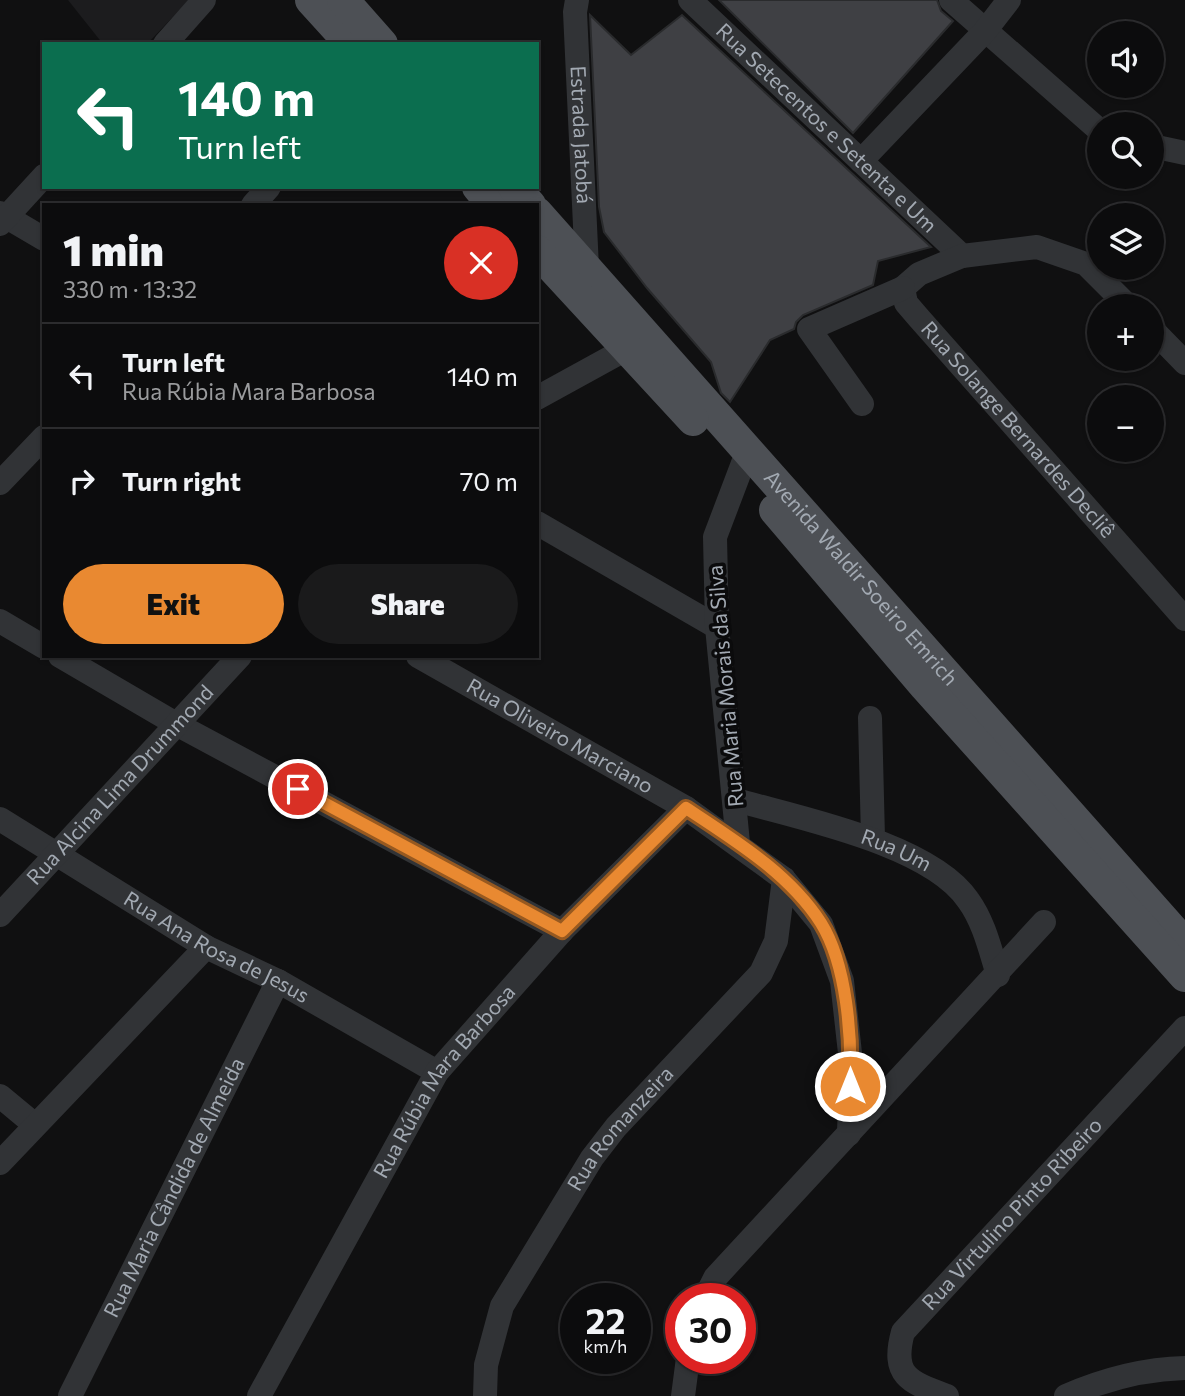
<!DOCTYPE html>
<meta charset="utf-8">
<style>
body{margin:0;font-family:Commissioner,sans-serif;background:#1a1a1b;color:#f1f3f6;height:100vh;display:flex;flex-direction:column;font-size:26px;white-space:nowrap}
*{box-sizing:border-box;margin:0}
p{font-size:23px;color:#9a9b9d}
.icon{flex:none;width:38px;height:38px;fill:none;stroke:currentColor;stroke-width:2;stroke-linecap:round;stroke-linejoin:round}
.map{position:relative;flex:1;overflow:hidden}
.panel{position:absolute;left:42px;top:203px;width:497px;height:455px;display:flex;flex-direction:column;background:#0c0c0d;border-radius:0px;box-shadow:0 2px 5px #0004,0 0 0 2px #2c2c2e}
.panel>*{flex:none}
.hud{position:absolute;left:42px;top:42px;width:497px;height:147px;border-radius:0px;box-shadow:0 2px 5px #0004,0 0 0 2px #2c2c2e;background:#0b6e4f;color:#fff;overflow:hidden}
.tools{position:absolute;left:1087px;top:21px;display:grid;gap:14px}
.tools a{display:grid;place-items:center;width:77px;height:77px;border-radius:50%;background:#0c0c0d;box-shadow:0 2px 5px #0004,0 0 0 2px #2c2c2e;font-size:35px}
.speed{position:absolute;left:560px;top:1283px;display:flex;gap:14px;font-size:35px;font-weight:700;text-align:center}
.speed>*{display:grid;place-content:center;width:91px;height:91px;border-radius:50%;background:#0c0c0d;box-shadow:0 2px 5px #0004,0 0 0 2px #2c2c2e;line-height:1}
.speed small{font-size:18px;font-weight:400}
.speed .limit{border:10px solid #d22;background:#fff;color:#111}
.pin{position:absolute;display:grid;place-items:center;width:60px;height:60px;color:#fff;margin:-30px;border:4px solid #fff;border-radius:50%;box-shadow:0 2px 7px #0007}
.me{position:absolute;width:77px;margin:-38px;rotate:0deg;stroke-linejoin:round;filter:drop-shadow(0 0 5px #0008)}
.turn{display:flex;align-items:center;gap:24px;height:147px;padding:0 21px;font-size:32px}
.turn .icon{width:91px;height:91px;stroke-width:2.5}
.turn b{display:block;font-size:49px;line-height:60px}
.round{display:grid;place-items:center;flex:none;width:74px;height:74px;border-radius:37px;background:#1a1a1b}
.headline{display:flex;align-items:center;justify-content:space-between;height:119px;padding:0 21px}
h1{font-size:42px;font-weight:800;line-height:52px}
.primary-button{display:flex;gap:14px;margin-top:auto;padding:14px 21px}
.primary-button a{flex:1;height:80px;border-radius:42px;background:#e98931;color:#111;font-size:28px;font-weight:800;line-height:80px;text-align:center}
.primary-button a+a{background:#1a1a1b;color:#f1f3f6}
ul{padding:0;list-style:none}
li{display:flex;align-items:center;gap:21px;height:105px;padding:0 21px;border-top:2px solid #2c2c2e}
li div{flex:1}
li b{display:block;font-size:26px}
li em{font-style:normal}
.map>svg:first-child{display:block}
.built{fill:#1c1c1e}
.building{fill:#3f4044;stroke:#2a2b2d;stroke-width:2}
.lines{fill:none;stroke-linecap:round;stroke-linejoin:round}
.minor{stroke:#313336;stroke-width:24}
.major{stroke:#4d5055;stroke-width:32}
.route-casing{stroke:#975920;stroke-width:18}
.route{stroke:#e98931;stroke-width:12}
.labels{text-anchor:middle;stroke-width:7;stroke-linejoin:round;paint-order:stroke}
.street-label{font-size:21px;fill:#a2a9b2;stroke:#0b0b0c}
</style>
<div class="map">
<svg width="1185" height="1396" viewBox="0 0 1185 1396">
<rect width="100%" height="100%" fill="#101011"/>
<path class="built" d="M 68,0 L 189,0 L 147,44 L 103,44 Z"/>
<path class="building" d="M 719,0 L 937,0 L 941,11 L 953,21 L 853,133 Z
M 590,15 L 631,55 L 682,15 L 931,247 L 878,261 L 873,285 L 803,315 L 796,322 L 794,329 L 770,340 L 730,402 L 721,393 L 711,362 L 647,288 L 604,232 L 599,207 Z"/>
<g class="lines">
<g class="minor">
<path id="s1" d="M 577,0 L 575,12 L 587,268"/>
<path id="s2" d="M 690,0 L 962,256"/>
<path d="M 951,0 L 1099,130"/>
<path d="M 165,44 L 204,0"/>
<path d="M 1152,146 L 1185,153"/>
<path d="M 861,161 L 985,31 L 1009,0"/>
<path d="M 253,205 L 269,187"/>
<path d="M 0,213 L 44,239"/>
<path d="M 0,224 L 44,176"/>
<path id="s3" d="M 1128,306 L 1086,264 L 1037,247 L 962,256 L 919,274 L 903,288 L 906,303 L 918,317 L 1185,619"/>
<path d="M 1152,329 L 1185,363"/>
<path d="M 537,398 L 628,348"/>
<path d="M 862,404 L 809,329 L 903,288"/>
<path d="M 0,483 L 44,437"/>
<path d="M 537,523 L 717,627"/>
<path d="M 0,621 L 44,647"/>
<path d="M 60,656 L 178,725 L 562,931"/>
<path id="s4" d="M 418,656 L 686,808 L 784,879 L 821,924 L 842,981 L 851,1062 L 849,1134"/>
<path d="M 870,718 L 873,838"/>
<path id="s5" d="M 736,800 C 799,818 930,844 968,900 C 984,922 990,949 998,975"/>
<path id="s6" d="M 0,819 L 206,947 L 278,981 L 437,1072"/>
<path d="M 738,843 L 717,627 L 715,537 L 748,450"/>
<path id="s7" d="M 0,915 L 240,656"/>
<path d="M 0,1096 L 35,1125"/>
<path d="M 0,1163 L 206,947"/>
<path d="M 705,1298 L 715,1278 L 1044,922"/>
<path id="s8" d="M 70,1396 L 278,981"/>
<path id="s9" d="M 259,1396 L 437,1072 L 562,931 L 686,808"/>
<path id="s10" d="M 485,1396 L 486,1365 L 502,1306 L 592,1158 L 616,1127 L 761,973 L 776,941 L 784,879"/>
<path d="M 683,1396 L 688,1358"/>
<path id="s11" d="M 947,1396 C 909,1382 891,1376 903,1332 L 1185,1028"/>
<path d="M 1066,1396 C 1105,1379 1143,1369 1185,1368"/>
</g>
<g class="major">
<path d="M 311,0 L 351,44"/>
<path d="M 343,0 L 382,44"/>
<path d="M 478,187 L 493,205"/>
<path d="M 514,187 L 530,205"/>
<path id="s12" d="M 537,213 L 1185,944"/>
<path d="M 537,251 L 693,420"/>
<path d="M 775,510 L 925,686 L 1185,976"/>
</g>
</g>
<g class="lines">
<defs>
<path id="route" d="M 298,789 L 562,931 L 686,808 C 734,840 789,873 821,923 C 847,965 852,1037 850,1086"/>
</defs>
<use href="#route" class="route-casing"/>
<use href="#route" class="route"/>
</g>
<g class="labels">
<g class="street-label">
<text dy="7" stroke="none"><textPath href="#s2" startOffset="187">Rua Setecentos e Setenta e Um</textPath></text>
<text dy="7" stroke="none"><textPath href="#s1" startOffset="135">Estrada Jatobá</textPath></text>
<text dy="7" stroke="none"><textPath href="#s3" startOffset="439">Rua Solange Bernardes Decliê</textPath></text>
<text dy="7" stroke="none"><textPath href="#s12" startOffset="488">Avenida Waldir Soeiro Emrich</textPath></text>
<text transform="translate(726 686) rotate(-95)" y="7">Rua Maria Morais da Silva</text>
<text dy="7" stroke="none"><textPath href="#s4" startOffset="163">Rua Oliveiro Marciano</textPath></text>
<text dy="7" stroke="none"><textPath href="#s7" startOffset="177">Rua Alcina Lima Drummond</textPath></text>
<text dy="7" stroke="none"><textPath href="#s5" startOffset="168">Rua Um</textPath></text>
<text dy="7" stroke="none"><textPath href="#s6" startOffset="252">Rua Ana Rosa de Jesus</textPath></text>
<text dy="7" stroke="none"><textPath href="#s9" startOffset="366">Rua Rúbia Mara Barbosa</textPath></text>
<text dy="7" stroke="none"><textPath href="#s10" startOffset="306">Rua Romanzeira</textPath></text>
<text dy="7" stroke="none"><textPath href="#s8" startOffset="233">Rua Maria Cândida de Almeida</textPath></text>
<text dy="7" stroke="none"><textPath href="#s11" startOffset="252">Rua Virtulino Pinto Ribeiro</textPath></text>
</g>
</g>
</svg>
<div class="tools">
<a><svg class="icon" aria-label="sound" viewBox="0 0 24 24"><path d="M4 9h4l5-4v14l-5-4H4zM17 9q2 3 0 6"/></svg></a>
<a><svg class="icon" aria-label="search" viewBox="0 0 24 24"><circle cx="10" cy="10" r="6"/><path d="M15 15l6 6"/></svg></a>
<a><svg class="icon" aria-label="layers" viewBox="0 0 24 24"><path d="M12 4l9 5-9 5-9-5zM3 14l9 5 9-5"/></svg></a>
<a>+</a>
<a>−</a>
</div>
<div class="speed"><div>22<small>km/h</small></div><div class="limit">30</div></div>
<div class="pin" style="left:298px;top:789px;background:#d93025"><svg class="icon" aria-label="arrive" viewBox="0 0 24 24"><path d="M6 21V4h12l-3 4 3 4H6"/></svg></div>
<svg class="me" style="left:850px;top:1086px" viewBox="-20 -20 40 40"><circle r="17" fill="#e98931" stroke="#fff" stroke-width="3"/><path d="M0-11L8 9 0 5-8 9z" fill="#fff"/></svg>
<div class="hud">
<div class="turn"><svg class="icon" aria-label="left" viewBox="0 0 24 24"><path d="M17 20v-9H6M10 6l-5 5 5 5"/></svg><div><b>140 m</b>Turn left</div></div>
</div>
<section class="panel">
<div class="headline"><div><h1>1 min</h1><p>330 m · 13:32</p></div><a class="round" style="background:#d93025;color:#fff"><svg class="icon" aria-label="close" viewBox="0 0 24 24"><path d="M6 6l12 12M18 6L6 18"/></svg></a></div>
<ul>
<li><svg class="icon" aria-label="left" viewBox="0 0 24 24"><path d="M17 20v-9H6M10 6l-5 5 5 5"/></svg><div><b>Turn left</b><p>Rua Rúbia Mara Barbosa</p></div><em>140 m</em></li>
<li><svg class="icon" aria-label="right" viewBox="0 0 24 24"><path d="M7 20v-9h11M14 6l5 5-5 5"/></svg><div><b>Turn right</b></div><em>70 m</em></li>
</ul>
<div class="primary-button"><a>Exit</a><a>Share</a></div>
</section>
</div>
